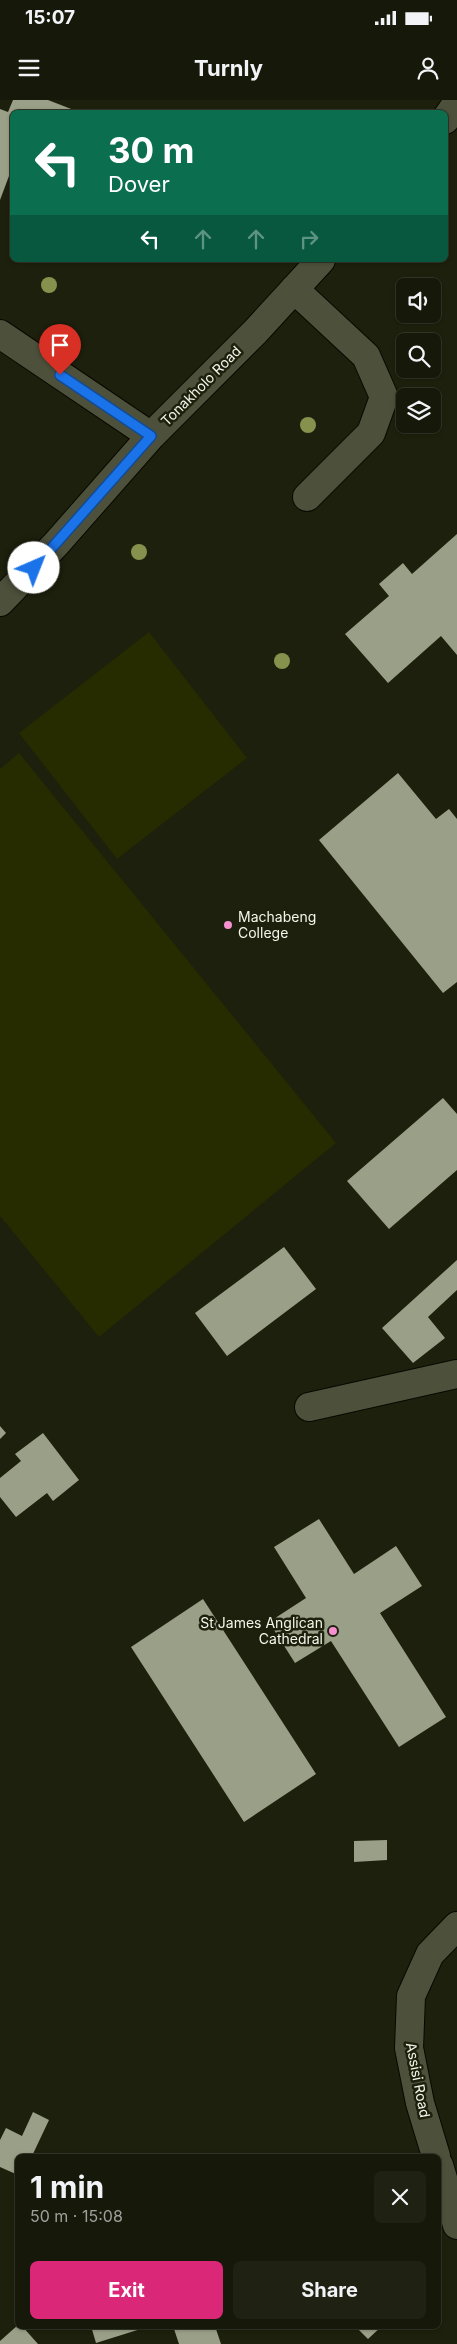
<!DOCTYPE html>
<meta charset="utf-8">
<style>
body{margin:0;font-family:Inter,sans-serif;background:#1f2112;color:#f1f3f6;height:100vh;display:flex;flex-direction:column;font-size:19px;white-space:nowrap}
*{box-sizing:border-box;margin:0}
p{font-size:16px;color:#9ea09c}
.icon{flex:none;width:28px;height:28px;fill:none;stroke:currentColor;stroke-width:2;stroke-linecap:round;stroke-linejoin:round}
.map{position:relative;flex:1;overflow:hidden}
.panel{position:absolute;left:15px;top:2054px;width:426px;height:175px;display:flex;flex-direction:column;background:#161809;border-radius:8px;box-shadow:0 1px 4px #0004,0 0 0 1px #35372a}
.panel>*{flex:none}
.top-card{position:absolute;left:10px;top:10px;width:438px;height:152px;border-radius:8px;box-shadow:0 1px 4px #0004,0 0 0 1px #35372a;background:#0b6e4f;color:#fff;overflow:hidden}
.controls{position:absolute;left:396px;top:178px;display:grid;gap:10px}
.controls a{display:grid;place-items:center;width:45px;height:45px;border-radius:8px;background:#161809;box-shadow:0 1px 4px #0004,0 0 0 1px #35372a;font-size:25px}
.pin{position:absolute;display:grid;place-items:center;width:42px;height:42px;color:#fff;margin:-51px -21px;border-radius:50% 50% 50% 0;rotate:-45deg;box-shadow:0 0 5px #0007}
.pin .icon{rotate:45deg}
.me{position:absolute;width:55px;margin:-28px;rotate:44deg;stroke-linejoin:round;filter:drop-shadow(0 0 4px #0008)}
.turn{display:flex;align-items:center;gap:18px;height:105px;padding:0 15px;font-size:22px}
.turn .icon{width:65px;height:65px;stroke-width:2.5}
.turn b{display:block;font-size:35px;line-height:42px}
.lanes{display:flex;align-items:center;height:48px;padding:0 15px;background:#0003;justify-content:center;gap:25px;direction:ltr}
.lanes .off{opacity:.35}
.round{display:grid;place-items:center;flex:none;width:52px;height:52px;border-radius:8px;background:#1f2112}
.headline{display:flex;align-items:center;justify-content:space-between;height:85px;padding:0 15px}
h1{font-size:30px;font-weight:700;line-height:38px}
.primary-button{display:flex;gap:10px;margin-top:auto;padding:10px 15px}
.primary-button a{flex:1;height:58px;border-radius:8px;background:#db2777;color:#fff;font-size:20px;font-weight:700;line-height:58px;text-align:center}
.primary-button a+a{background:#1f2112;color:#f1f3f6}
.status{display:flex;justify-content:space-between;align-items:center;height:35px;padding:0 25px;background:#161809;direction:ltr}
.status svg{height:14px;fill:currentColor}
header{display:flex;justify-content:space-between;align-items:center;height:65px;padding:0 15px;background:#161809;font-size:22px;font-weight:700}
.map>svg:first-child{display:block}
.green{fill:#262b00}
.building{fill:#9a9f87}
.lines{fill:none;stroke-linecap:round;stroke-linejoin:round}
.minor-casing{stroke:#070900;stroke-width:30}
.minor{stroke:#4d513b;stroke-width:28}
.tree{fill:#86914d}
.route-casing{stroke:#114b97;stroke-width:12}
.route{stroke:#1a73e8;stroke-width:9}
.poi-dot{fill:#f690d1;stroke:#1d200c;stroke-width:2}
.labels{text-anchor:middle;stroke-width:5;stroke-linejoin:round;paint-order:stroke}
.street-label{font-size:14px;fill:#f3f6e9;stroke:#1d200c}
.poi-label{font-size:14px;fill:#f3f6e9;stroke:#1d200c;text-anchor:start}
</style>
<div class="status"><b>15:07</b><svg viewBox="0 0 49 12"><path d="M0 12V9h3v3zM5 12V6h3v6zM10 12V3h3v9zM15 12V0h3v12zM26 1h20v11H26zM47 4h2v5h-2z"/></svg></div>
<header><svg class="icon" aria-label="menu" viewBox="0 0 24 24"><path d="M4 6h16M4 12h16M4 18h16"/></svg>Turnly<svg class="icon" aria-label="person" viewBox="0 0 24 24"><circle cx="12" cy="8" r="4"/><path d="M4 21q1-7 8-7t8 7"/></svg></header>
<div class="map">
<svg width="457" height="2244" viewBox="0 0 457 2244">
<rect width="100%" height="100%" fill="#1d200c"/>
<path class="green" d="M 149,532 L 247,658 L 117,759 L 19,633 Z
M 19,653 L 336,1043 L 99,1237 L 0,1116 L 0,669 Z"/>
<path class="building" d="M 13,0 L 48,0 L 79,12 L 12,12 L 12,78 L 9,76 L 0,100 L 0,9 L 8,12 Z
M 457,434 L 457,555 L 441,536 L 388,583 L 345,534 L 389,496 L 379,484 L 403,463 L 412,474 Z
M 398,673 L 436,719 L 449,709 L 457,719 L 457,882 L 443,893 L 319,740 Z
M 443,998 L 457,1014 L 457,1070 L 389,1129 L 347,1081 Z
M 284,1147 L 316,1189 L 227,1256 L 195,1213 Z
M 457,1160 L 457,1190 L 428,1217 L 445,1238 L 413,1263 L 382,1228 Z
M 0,1326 L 6,1333 L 0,1339 Z
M 43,1333 L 79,1380 L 53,1401 L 47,1393 L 16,1417 L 0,1397 L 0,1378 L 21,1361 L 15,1354 Z
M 319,1419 L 354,1474 L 396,1446 L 422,1486 L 380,1513 L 446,1617 L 399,1647 L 331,1541 L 295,1563 L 269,1522 L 306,1498 L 274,1447 Z
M 203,1499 L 316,1674 L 244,1722 L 131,1547 Z
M 387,1740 L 387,1760 L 354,1762 L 354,1741 Z
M 33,2012 L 49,2020 L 32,2056 L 18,2056 L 18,2075 L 0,2067 L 0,2040 L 6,2028 L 22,2036 Z
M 18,2225 L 22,2226 L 38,2244 L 0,2244 L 0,2241 Z
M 91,2226 L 147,2226 L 147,2227 L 96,2243 Z
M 173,2226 L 215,2226 L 221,2244 L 179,2244 Z
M 355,2226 L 382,2226 L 368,2239 Z"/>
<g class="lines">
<defs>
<path id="minor" d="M 445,20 L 457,3
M 294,189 L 366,256 L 384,297 L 371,333 L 307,397
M 0,234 L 151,336
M 0,502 L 56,444 L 151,336 L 255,232 L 321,160
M 309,1307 L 457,1274
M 436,2056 L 420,2003 L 409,1948 L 411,1896 L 430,1854 L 457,1826
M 439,2065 L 457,2125"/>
</defs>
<use href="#minor" class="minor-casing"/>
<use href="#minor" class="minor"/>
</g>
<g class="tree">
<circle cx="49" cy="185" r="8"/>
<circle cx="308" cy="325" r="8"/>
<circle cx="139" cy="452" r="8"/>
<circle cx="282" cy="561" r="8"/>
</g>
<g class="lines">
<defs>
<path id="route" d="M 34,468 L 151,336 L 60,275"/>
</defs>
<use href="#route" class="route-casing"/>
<use href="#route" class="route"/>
</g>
<g class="poi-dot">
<circle cx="228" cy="825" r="5"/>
<circle cx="333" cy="1531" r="5"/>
</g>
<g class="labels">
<g class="street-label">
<text transform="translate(201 286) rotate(-45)" y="5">Tonakholo Road</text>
<text transform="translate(418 1980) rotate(79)" y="5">Assisi Road</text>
</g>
<g class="poi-label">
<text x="238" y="822">Machabeng<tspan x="238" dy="16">College</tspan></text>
<text x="323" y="1528" text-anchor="end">St James Anglican<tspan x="323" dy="16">Cathedral</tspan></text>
</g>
</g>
</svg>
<div class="controls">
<a><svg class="icon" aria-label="sound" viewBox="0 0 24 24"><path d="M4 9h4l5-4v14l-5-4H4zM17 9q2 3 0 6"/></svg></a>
<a><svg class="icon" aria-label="search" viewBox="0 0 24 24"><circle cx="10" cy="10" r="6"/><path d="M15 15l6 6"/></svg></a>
<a><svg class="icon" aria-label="layers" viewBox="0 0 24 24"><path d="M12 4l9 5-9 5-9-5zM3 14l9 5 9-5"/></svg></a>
</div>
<div class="pin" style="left:60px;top:275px;background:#d93025"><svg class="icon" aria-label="arrive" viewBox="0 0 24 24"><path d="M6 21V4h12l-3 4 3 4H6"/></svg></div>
<svg class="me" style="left:34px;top:468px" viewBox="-20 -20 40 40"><circle r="19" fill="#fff"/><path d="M0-13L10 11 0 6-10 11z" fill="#1a73e8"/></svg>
<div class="top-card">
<div class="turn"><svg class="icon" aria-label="left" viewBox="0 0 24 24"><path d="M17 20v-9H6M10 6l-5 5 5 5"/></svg><div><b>30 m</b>Dover</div></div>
<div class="lanes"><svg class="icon" aria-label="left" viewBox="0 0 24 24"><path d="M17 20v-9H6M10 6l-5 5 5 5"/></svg><svg class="icon off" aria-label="ahead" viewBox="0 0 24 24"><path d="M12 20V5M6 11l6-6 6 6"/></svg><svg class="icon off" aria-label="ahead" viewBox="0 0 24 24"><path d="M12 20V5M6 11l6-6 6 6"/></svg><svg class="icon off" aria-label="right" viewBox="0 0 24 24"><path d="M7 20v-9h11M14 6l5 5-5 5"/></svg></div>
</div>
<section class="panel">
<div class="headline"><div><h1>1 min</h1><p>50 m · 15:08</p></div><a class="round"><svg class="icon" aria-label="close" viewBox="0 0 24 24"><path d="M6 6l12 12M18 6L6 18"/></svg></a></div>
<div class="primary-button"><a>Exit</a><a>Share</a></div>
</section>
</div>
